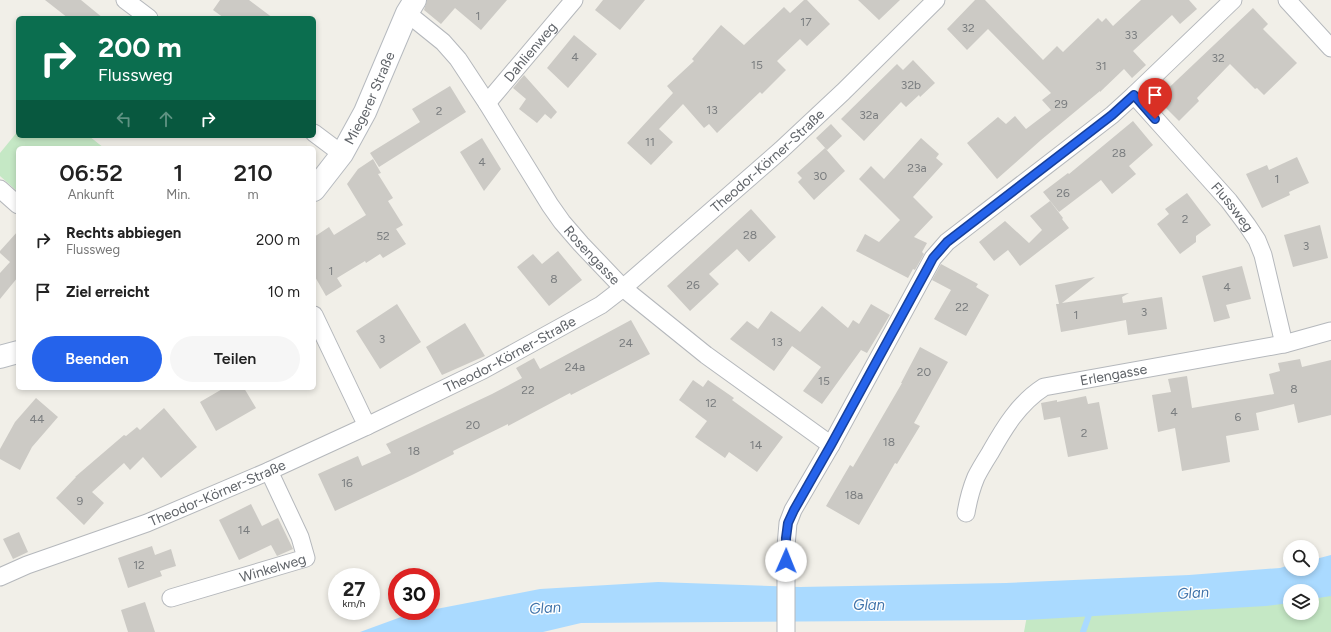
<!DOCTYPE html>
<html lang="de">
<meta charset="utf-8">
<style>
body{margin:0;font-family:Figtree,sans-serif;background:#f6f6f6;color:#222;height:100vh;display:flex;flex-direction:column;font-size:15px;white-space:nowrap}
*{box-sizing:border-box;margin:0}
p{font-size:13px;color:#767676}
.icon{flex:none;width:22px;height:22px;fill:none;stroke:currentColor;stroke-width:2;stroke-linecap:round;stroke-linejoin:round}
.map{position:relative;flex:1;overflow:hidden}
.drawer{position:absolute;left:16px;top:146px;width:300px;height:244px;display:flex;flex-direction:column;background:#fff;border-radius:6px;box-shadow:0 2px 6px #0003}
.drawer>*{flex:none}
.hud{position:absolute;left:16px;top:16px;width:300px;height:122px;border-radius:6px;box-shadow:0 2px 6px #0003;background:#0b6e4f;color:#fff;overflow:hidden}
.tools{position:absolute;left:1283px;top:540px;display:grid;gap:8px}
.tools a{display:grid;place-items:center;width:36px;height:36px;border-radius:50%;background:#fff;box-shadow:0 2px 6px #0003;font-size:20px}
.speed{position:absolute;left:328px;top:568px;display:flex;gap:8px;font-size:20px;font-weight:700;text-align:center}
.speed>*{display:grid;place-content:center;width:52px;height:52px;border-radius:50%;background:#fff;box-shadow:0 2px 6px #0003;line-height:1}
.speed small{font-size:10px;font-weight:400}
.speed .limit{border:6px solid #d22;background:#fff;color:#111}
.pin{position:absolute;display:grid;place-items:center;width:34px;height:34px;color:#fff;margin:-41px -17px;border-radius:50% 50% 50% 0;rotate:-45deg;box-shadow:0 0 4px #0007}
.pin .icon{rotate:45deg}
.me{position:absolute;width:44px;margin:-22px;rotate:1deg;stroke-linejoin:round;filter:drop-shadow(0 0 3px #0008)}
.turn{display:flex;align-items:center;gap:14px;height:84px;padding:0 16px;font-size:18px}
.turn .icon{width:52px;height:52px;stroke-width:2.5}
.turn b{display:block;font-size:28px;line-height:34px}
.lanes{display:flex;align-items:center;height:38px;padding:0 16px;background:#0003;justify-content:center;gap:20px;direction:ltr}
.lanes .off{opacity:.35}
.eta{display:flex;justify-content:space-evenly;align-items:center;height:68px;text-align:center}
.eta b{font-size:24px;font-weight:600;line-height:28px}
.button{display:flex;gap:8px;margin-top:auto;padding:8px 16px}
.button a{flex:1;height:46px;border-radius:24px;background:#2563eb;color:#fff;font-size:16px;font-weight:600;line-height:46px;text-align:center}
.button a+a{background:#f6f6f6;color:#222}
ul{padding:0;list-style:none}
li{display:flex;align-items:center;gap:12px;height:52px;padding:0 16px}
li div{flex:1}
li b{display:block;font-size:15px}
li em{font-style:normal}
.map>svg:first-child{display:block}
.green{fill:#c5e8c5;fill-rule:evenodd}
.water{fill:#aadaff}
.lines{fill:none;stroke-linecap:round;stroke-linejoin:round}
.stream{stroke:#aadaff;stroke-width:6}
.building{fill:#cccac5}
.street-casing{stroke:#b5b8bc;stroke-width:19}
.secondary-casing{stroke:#b6babf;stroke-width:24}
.street{stroke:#fff;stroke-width:17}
.secondary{stroke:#fff;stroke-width:22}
.route-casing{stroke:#184099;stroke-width:10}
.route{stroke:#2563eb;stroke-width:7}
.labels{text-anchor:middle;stroke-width:3;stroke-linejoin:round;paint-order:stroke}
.number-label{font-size:12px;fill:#7a7d7f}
.street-label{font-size:14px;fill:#5f6368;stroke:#fff}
.water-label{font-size:15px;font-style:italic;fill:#4174aa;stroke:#fff}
</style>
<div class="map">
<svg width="1331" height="632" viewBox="0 0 1331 632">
<rect width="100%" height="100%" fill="#f1efe8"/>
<path class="green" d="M 18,131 L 18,136 L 89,136 L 104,148 L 18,148 L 18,192 L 0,176 L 0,153 Z
M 1331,584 L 1331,632 L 1024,632 L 1028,610 ZM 1290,591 L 1312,591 L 1312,613 L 1290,613 Z"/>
<path class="water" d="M 1331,555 L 1331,596 L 1312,599 L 1312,591 L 1290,591 L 1290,603 L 1266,606 L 1026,620 L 581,623 L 543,632 L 360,632 L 412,613 L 431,611 L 431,610 L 540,589 L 658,582 L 800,587 L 1006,583 L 1189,575 L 1280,568 L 1290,565 L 1290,569 L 1312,569 L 1312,560 Z"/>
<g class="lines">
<path class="stream" d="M 1083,632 L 1091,609"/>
</g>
<path class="building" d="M 45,0 L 81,0 L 103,18 L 68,18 Z
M 220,0 L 249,0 L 273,18 L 224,18 L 213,10 Z
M 427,0 L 507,0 L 481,30 L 455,8 L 441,24 L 424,10 Z
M 603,0 L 645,0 L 620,30 L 595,10 Z
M 804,0 L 807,0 L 830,24 L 807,46 L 800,39 L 777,61 L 786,70 L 762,94 L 760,92 L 717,133 L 709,124 L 704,128 L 683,104 L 659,129 L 673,142 L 651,165 L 627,143 L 673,93 L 667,86 L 694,61 L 692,59 L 721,25 L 744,45 L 784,7 L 790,13 Z
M 858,0 L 900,0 L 879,20 Z
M 975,0 L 985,0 L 1043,60 L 1057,46 L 1063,52 L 1098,18 L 1102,22 L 1106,18 L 1113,26 L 1141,0 L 1189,0 L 1197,9 L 1180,24 L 1172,15 L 1133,51 L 1146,65 L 1132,78 L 1124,69 L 1100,92 L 1100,91 L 1041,140 L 997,179 L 967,143 L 998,117 L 1006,124 L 1015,116 L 1026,129 L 1051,110 L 1042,100 L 1051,93 L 988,29 L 967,50 L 947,29 Z
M 1253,8 L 1268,24 L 1263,29 L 1297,63 L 1264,95 L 1257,88 L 1255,89 L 1230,64 L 1197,98 L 1199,101 L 1179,121 L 1157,99 Z
M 574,35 L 597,54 L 568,88 L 547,68 Z
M 913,60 L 935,83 L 920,97 L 919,95 L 906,107 L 901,102 L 864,141 L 841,119 L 897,64 L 903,70 Z
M 524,75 L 557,112 L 551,119 L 545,114 L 537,123 L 519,109 L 526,99 L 513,88 Z
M 450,86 L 466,112 L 379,167 L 370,153 L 420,122 L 412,109 Z
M 1133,121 L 1153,145 L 1129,166 L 1136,174 L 1112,194 L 1101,180 L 1059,212 L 1043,192 L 1068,173 L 1069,174 Z
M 831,124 L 842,136 L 827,150 L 816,138 Z
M 482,138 L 501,169 L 484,191 L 460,152 Z
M 921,138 L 939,154 L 936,158 L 943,164 L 913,197 L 933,217 L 914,237 L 927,243 L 922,252 L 924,254 L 915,270 L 913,269 L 908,278 L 856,251 L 865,234 L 879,242 L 900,220 L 859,179 L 871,166 L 884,179 Z
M 825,148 L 845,171 L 814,200 L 798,182 L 802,178 L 797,173 Z
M 1297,157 L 1309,183 L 1289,192 L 1290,195 L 1262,208 L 1246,174 L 1267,165 L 1269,170 Z
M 373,159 L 381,173 L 378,174 L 393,198 L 388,201 L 403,225 L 396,229 L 406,244 L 383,258 L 380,254 L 366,263 L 365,261 L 337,278 L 342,286 L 326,296 L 314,275 L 314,237 L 329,227 L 334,235 L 366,215 L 347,184 L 358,169 Z
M 1187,193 L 1211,225 L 1196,236 L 1196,242 L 1180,254 L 1157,224 L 1169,214 L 1165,209 Z
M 1050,201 L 1063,218 L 1062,219 L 1069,228 L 1020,266 L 1008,250 L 994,261 L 979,242 L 1005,221 L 1029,243 L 1042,230 L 1030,216 Z
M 751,209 L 776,237 L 749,262 L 737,249 L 709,274 L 719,284 L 690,311 L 667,286 Z
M 1320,225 L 1328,258 L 1293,267 L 1284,235 Z
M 18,231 L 18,277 L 0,299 L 0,273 L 10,262 L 0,253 L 0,251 Z
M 558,251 L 582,280 L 549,306 L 517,267 L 533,254 L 542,264 Z
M 941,264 L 978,284 L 976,287 L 989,295 L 966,336 L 934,319 L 951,290 L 932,280 Z
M 1242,266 L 1251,299 L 1226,305 L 1230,318 L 1214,322 L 1202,276 Z
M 1095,277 L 1062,303 L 1129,293 L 1122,297 L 1123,303 L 1162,297 L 1167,329 L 1128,335 L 1126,320 L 1061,332 L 1056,304 L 1059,304 L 1055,285 Z
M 397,304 L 421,342 L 380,369 L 356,331 Z
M 871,304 L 890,315 L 867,353 L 861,350 L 822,404 L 803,391 L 821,367 L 792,346 L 774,371 L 730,339 L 747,321 L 758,329 L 771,311 L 800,332 L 822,306 L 848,328 L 853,320 L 859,324 Z
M 631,320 L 650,354 L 571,395 L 570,393 L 508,426 L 508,424 L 453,451 L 454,454 L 412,475 L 335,511 L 318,474 L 358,456 L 362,466 L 391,453 L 386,444 L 492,394 L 522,378 L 516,368 L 534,358 L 540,369 Z
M 465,323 L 485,356 L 442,375 L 426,347 Z
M 920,347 L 948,362 L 914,423 L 920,426 L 897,464 L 895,463 L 859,525 L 826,506 L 850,465 L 853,467 L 902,383 L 901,383 Z
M 1300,359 L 1302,367 L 1331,360 L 1331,415 L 1298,423 L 1294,404 L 1256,413 L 1259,430 L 1226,436 L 1230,462 L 1182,471 L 1175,428 L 1158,432 L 1152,395 L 1171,392 L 1168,379 L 1187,376 L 1192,408 L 1274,394 L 1269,374 L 1280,371 L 1278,363 Z
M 693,380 L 703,387 L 708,380 L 734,398 L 732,400 L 783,437 L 757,472 L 729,452 L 725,458 L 695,437 L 707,421 L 679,400 Z
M 224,388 L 244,388 L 256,408 L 216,431 L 200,402 Z
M 1086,396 L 1088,404 L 1099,402 L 1108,449 L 1068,457 L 1060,417 L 1044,420 L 1041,403 L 1057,400 L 1057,402 Z
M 36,398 L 58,417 L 32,447 L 20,470 L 0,459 L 0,449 L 15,422 Z
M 164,408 L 197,447 L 161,478 L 143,457 L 130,470 L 124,463 L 92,492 L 104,503 L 84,525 L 56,498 L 76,477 L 75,477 L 124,435 L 126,436 L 137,427 L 140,430 Z
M 251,504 L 262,526 L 278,518 L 293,549 L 277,556 L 271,545 L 239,560 L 219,520 Z
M 19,532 L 28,552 L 13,559 L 3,539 Z
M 152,546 L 155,555 L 171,549 L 176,566 L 160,571 L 162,576 L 128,588 L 118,558 Z
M 145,602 L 155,632 L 128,632 L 121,610 Z"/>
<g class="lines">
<defs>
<g id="street">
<path d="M 125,0 L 149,18"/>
<path d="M 1287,0 L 1331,48"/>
<path id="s1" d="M 407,13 L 443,42 L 458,59 L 487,103 L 550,205 L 562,222 L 581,244 L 623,288 L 706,355 L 831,445"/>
<path id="s2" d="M 1134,95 L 1229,201 L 1247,225 L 1257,240 L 1263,255 L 1284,344"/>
<path id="s3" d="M 487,103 L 574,0"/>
<path d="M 314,133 L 342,154"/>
<path d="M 0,189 L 18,205"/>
<path d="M 314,315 L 367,426"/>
<path id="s4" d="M 966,513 C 968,501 971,489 976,477 C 980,469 985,461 990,453 C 1004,428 1019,403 1044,387 L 1284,344 L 1331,331"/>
<path id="s5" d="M 0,577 L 27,565 L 147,523 L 269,471 L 367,426 L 483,370 L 601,305 L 623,288 L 781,150 L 843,92 L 936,0"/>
<path id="s6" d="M 171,598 L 306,558 L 300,537 L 269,471"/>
<path d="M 786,632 L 786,546 L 788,523 L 793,510 L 831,445 L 933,258 L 947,242 L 1112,115 L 1134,95 L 1233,0"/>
</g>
<g id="secondary">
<path id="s7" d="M 314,190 L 342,154 L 365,112 L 407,13 L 415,0"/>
<path d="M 0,357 L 18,352"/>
</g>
</defs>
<use href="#street" class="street-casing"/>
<use href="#secondary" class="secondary-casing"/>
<use href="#street" class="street"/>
<use href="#secondary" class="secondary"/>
</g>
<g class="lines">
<defs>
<path id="route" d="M 786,561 L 786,538 L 788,523 L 794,510 L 831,445 L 926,271 L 933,258 L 947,242 L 1112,115 L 1134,95 L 1155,119"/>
</defs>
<use href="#route" class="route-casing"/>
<use href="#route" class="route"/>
</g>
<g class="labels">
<g class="number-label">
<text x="478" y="20">1</text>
<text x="806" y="26">17</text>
<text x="968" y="32">32</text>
<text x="1131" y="39">33</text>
<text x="575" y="61">4</text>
<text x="1218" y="62">32</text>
<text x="757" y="69">15</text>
<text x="1101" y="70">31</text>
<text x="911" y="89">32b</text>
<text x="1061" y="108">29</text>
<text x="712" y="114">13</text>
<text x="439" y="115">2</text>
<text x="869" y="119">32a</text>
<text x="650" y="146">11</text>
<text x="1119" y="157">28</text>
<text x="482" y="166">4</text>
<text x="917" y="172">23a</text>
<text x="820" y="180">30</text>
<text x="1277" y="183">1</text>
<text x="1063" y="197">26</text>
<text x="1185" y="223">2</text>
<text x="750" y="239">28</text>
<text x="383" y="240">52</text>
<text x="1306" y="250">3</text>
<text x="331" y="275">1</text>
<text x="554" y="283">8</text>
<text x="693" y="289">26</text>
<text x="1227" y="291">4</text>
<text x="962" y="311">22</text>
<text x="1144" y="316">3</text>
<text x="1076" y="319">1</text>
<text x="382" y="343">3</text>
<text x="777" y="346">13</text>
<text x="626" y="347">24</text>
<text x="575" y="371">24a</text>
<text x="924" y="376">20</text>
<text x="824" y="385">15</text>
<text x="1294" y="393">8</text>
<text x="528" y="394">22</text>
<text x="711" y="407">12</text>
<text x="1174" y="416">4</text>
<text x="1238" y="421">6</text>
<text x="37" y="423">44</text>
<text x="473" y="429">20</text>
<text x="1084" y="437">2</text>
<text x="889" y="446">18</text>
<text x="756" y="449">14</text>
<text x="414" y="455">18</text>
<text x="347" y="487">16</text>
<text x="854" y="499">18a</text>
<text x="80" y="505">9</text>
<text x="244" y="534">14</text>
<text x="139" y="569">12</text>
</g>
<g class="street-label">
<text dy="5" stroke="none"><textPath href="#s3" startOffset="67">Dahlienweg</textPath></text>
<text dy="5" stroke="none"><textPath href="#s7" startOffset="108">Miegerer Straße</textPath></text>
<text dy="5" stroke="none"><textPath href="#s5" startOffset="881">Theodor-Körner-Straße</textPath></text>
<text dy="5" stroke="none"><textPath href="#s2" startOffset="149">Flussweg</textPath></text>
<text dy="5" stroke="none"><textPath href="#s1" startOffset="307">Rosengasse</textPath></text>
<text dy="5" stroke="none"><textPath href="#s5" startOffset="557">Theodor-Körner-Straße</textPath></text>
<text dy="5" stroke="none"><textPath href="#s4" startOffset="222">Erlengasse</textPath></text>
<text dy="5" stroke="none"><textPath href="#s5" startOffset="233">Theodor-Körner-Straße</textPath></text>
<text dy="5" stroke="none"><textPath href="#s6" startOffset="106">Winkelweg</textPath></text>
</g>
<g class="water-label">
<text transform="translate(1193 593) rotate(-4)" y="5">Glan</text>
<text x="869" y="610">Glan</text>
<text transform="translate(545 608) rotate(-4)" y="5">Glan</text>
</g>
</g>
</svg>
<div class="tools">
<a><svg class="icon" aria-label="search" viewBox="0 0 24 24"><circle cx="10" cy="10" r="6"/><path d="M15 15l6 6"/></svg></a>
<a><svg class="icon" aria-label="layers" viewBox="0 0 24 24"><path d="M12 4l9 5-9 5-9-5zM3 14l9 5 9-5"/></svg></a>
</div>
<div class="speed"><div>27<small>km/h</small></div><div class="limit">30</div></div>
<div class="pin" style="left:1155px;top:119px;background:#d93025"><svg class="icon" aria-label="arrive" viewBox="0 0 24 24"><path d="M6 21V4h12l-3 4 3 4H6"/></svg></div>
<svg class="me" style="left:786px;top:561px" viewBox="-20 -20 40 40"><circle r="19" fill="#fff"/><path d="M0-13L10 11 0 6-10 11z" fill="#2563eb"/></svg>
<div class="hud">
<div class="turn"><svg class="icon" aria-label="right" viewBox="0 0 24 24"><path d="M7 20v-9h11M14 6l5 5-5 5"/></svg><div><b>200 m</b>Flussweg</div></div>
<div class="lanes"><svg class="icon off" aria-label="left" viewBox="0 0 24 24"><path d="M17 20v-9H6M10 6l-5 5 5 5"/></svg><svg class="icon off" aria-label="ahead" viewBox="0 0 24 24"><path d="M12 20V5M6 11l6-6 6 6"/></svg><svg class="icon" aria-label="right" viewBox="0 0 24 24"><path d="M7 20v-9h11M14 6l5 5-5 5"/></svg></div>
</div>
<section class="drawer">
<div class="eta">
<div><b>06:52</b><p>Ankunft</p></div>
<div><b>1</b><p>Min.</p></div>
<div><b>210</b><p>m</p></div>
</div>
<ul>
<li><svg class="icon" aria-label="right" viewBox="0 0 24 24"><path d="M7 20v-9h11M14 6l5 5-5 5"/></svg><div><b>Rechts abbiegen</b><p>Flussweg</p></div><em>200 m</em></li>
<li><svg class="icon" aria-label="arrive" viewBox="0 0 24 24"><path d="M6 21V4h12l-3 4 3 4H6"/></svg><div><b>Ziel erreicht</b></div><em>10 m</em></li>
</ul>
<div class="button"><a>Beenden</a><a>Teilen</a></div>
</section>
</div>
